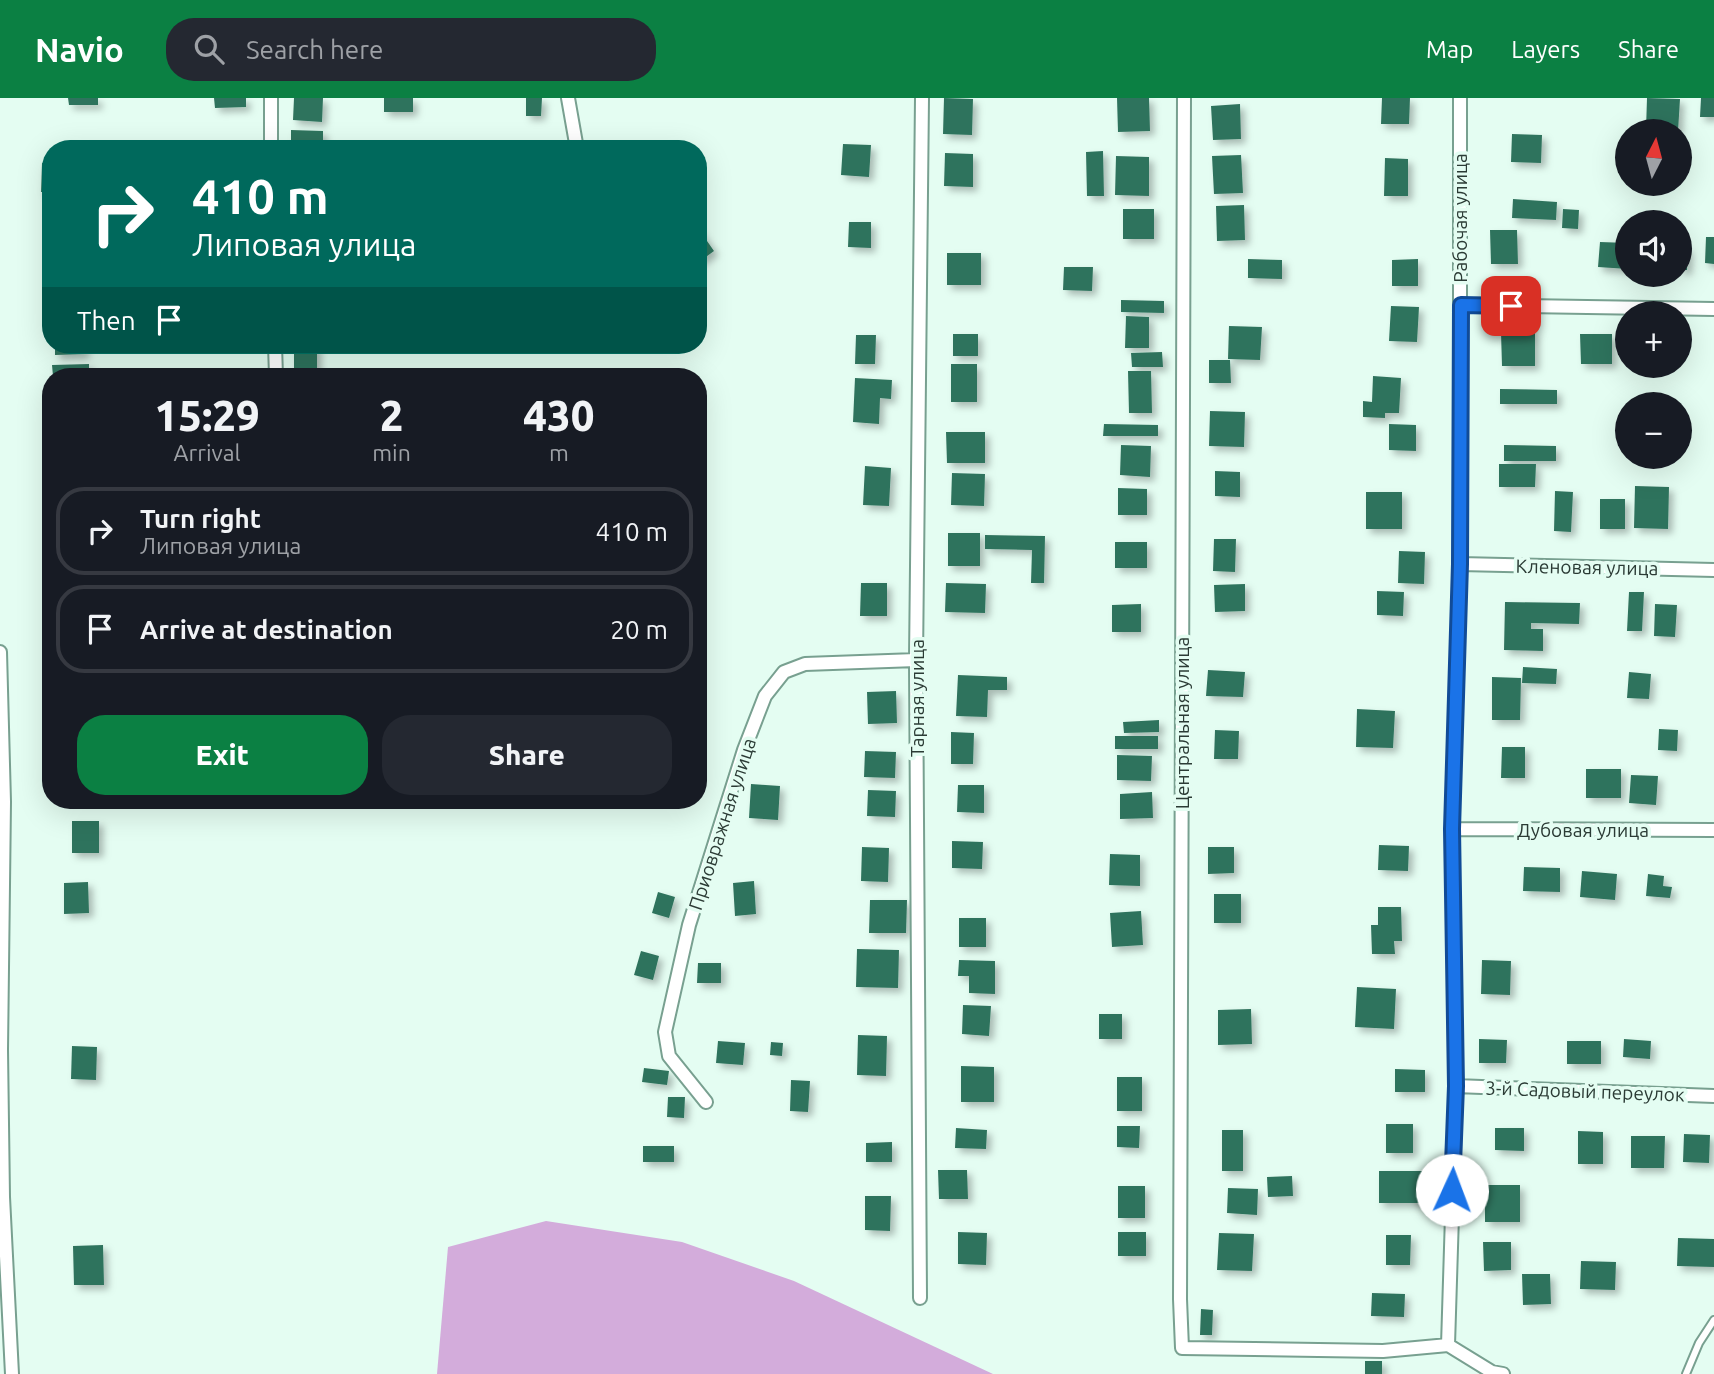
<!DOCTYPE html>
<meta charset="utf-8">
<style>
body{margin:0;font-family:Ubuntu,sans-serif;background:#242831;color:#f1f3f6;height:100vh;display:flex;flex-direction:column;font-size:26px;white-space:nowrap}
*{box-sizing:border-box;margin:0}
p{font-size:23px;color:#9ea1a6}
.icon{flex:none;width:38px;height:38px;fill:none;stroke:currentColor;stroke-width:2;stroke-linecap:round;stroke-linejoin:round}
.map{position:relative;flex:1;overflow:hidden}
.side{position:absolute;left:42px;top:270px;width:665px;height:441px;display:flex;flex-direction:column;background:#171b24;border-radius:28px;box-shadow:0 7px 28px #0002}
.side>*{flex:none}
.banner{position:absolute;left:42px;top:42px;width:665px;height:214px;border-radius:28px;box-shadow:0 7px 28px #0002;background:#00695c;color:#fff;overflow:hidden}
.needle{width:46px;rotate:6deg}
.buttons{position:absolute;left:1615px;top:21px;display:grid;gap:14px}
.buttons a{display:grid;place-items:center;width:77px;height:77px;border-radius:50%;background:#171b24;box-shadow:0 7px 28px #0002;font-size:35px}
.pin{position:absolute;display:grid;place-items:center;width:60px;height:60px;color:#fff;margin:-30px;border-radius:14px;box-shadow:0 4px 10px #0006}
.me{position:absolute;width:77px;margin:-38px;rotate:2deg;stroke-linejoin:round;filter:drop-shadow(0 0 5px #0008)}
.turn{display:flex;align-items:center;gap:24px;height:147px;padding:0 35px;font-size:32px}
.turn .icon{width:91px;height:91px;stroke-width:2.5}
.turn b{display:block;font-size:49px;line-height:60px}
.then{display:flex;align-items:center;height:66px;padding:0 35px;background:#0003;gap:14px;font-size:26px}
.eta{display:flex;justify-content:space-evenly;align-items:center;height:119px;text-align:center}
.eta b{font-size:42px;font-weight:800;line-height:49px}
.primary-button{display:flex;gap:14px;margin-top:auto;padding:14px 35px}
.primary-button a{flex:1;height:80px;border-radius:28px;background:#0b8043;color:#fff;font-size:28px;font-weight:800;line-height:80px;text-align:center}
.primary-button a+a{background:#242831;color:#f1f3f6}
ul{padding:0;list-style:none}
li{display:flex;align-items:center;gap:21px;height:88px;margin:0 14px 10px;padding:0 21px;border:4px solid #363941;border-radius:28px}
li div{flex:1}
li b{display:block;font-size:26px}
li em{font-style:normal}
header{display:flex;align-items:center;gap:42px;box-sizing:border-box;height:98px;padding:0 35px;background:#0b8043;color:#fff}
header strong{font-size:33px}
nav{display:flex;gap:38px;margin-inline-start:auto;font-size:24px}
.search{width:490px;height:63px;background:#242831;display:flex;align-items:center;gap:18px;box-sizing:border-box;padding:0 24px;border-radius:28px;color:#9ea1a6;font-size:26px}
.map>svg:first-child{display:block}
.forest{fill:#d3acdb}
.building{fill:#2f735d;filter:url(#shadow)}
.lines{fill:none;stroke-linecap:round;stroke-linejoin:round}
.lane-casing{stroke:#78a090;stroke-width:10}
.street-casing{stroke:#78a090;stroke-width:16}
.lane{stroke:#fff;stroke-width:6}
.street{stroke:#fff;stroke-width:12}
.route-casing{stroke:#114b97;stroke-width:18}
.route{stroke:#1a73e8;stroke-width:12}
.labels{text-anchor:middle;stroke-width:7;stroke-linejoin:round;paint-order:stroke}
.street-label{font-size:19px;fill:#2b3b35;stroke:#e4fdf2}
</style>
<header>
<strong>Navio</strong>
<div class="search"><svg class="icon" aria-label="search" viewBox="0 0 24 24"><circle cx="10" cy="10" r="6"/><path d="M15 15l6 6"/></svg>Search here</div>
<nav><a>Map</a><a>Layers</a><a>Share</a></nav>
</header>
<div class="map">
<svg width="1714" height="1276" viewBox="0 0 1714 1276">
<defs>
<filter id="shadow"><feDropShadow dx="4.5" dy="4.5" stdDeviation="3.5" flood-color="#0004"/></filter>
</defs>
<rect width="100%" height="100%" fill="#e4fdf2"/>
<path class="forest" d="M 546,1123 L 682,1144 L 794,1183 L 993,1276 L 437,1276 L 448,1149 Z"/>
<path class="building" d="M 68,0 L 98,0 L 98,7 L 69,7 Z
M 214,0 L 246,0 L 246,9 L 215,10 Z
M 294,0 L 323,0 L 322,24 L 293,22 Z
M 384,0 L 413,0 L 413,14 L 384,14 Z
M 526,0 L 542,0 L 541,18 L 526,18 Z
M 944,0 L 973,1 L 972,37 L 943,36 Z
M 1117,0 L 1149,0 L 1150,33 L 1118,34 Z
M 1382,0 L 1410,0 L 1409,26 L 1381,26 Z
M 1647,0 L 1680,1 L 1678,33 L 1646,32 Z
M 1701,0 L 1714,0 L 1714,19 L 1700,19 Z
M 1240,6 L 1241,41 L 1213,42 L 1211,8 Z
M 291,32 L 323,33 L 323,51 L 291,51 Z
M 1512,36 L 1542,37 L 1541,65 L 1511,64 Z
M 843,46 L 871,47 L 869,79 L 841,77 Z
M 1103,53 L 1104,98 L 1087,98 L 1086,54 Z
M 945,55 L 973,56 L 973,89 L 944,88 Z
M 1241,57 L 1243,95 L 1214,96 L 1212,58 Z
M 1116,58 L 1149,59 L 1149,98 L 1115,97 Z
M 1385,60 L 1408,61 L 1408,98 L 1384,98 Z
M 42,65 L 51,66 L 51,94 L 41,94 Z
M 1513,101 L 1557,104 L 1556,122 L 1512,120 Z
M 1244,107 L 1245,142 L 1217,143 L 1216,108 Z
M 1123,111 L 1154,111 L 1154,141 L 1123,141 Z
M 1563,111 L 1579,112 L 1578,131 L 1562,130 Z
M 849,124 L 871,124 L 871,150 L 848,149 Z
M 698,130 L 714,153 L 699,164 L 698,162 Z
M 1490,132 L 1517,132 L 1518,166 L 1491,166 Z
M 1706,139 L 1714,139 L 1714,166 L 1705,165 Z
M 1600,144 L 1628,145 L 1628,171 L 1598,169 Z
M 1680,150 L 1688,150 L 1687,172 L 1680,172 Z
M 947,155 L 981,155 L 981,187 L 947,187 Z
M 1248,161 L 1282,162 L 1282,181 L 1248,180 Z
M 1418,161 L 1418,188 L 1392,188 L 1392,162 Z
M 1064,169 L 1093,169 L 1092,193 L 1063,192 Z
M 1121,202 L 1164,203 L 1164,215 L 1121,214 Z
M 1391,208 L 1419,209 L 1417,244 L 1389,243 Z
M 1126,218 L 1149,219 L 1149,250 L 1125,250 Z
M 1229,228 L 1262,229 L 1260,262 L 1228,261 Z
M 1501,234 L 1535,234 L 1535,268 L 1502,268 Z
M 953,236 L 978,236 L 978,258 L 953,258 Z
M 1580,236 L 1612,236 L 1612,266 L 1581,266 Z
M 856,237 L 876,237 L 875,266 L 855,266 Z
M 55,247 L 85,247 L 85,256 L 55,257 Z
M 294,247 L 317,247 L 317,273 L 294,273 Z
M 1162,254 L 1163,269 L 1132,269 L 1131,255 Z
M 1209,262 L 1230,262 L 1231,285 L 1209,285 Z
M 89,266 L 89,278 L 53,278 L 52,267 Z
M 951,266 L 977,266 L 977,304 L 951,304 Z
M 1128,273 L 1151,273 L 1152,315 L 1129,315 Z
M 207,274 L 240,276 L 240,278 L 206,278 Z
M 1373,278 L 1401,280 L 1399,315 L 1385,315 L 1385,320 L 1363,319 L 1363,303 L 1372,304 Z
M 855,280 L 892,282 L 891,301 L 880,300 L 879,326 L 853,324 Z
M 1500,291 L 1557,292 L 1557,306 L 1500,306 Z
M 1210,313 L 1245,314 L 1244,349 L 1209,348 Z
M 1104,326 L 1158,327 L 1158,338 L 1103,338 Z
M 1389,326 L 1416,327 L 1416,353 L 1389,352 Z
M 946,334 L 985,334 L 985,365 L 947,365 Z
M 1121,347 L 1151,348 L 1150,379 L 1120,377 Z
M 1504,347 L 1556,348 L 1556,363 L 1504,363 Z
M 1499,366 L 1536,366 L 1535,389 L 1499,389 Z
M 865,368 L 891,370 L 889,408 L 863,407 Z
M 1215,373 L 1240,374 L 1240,399 L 1215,398 Z
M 952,375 L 985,376 L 984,408 L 951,407 Z
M 1635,388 L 1669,389 L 1668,431 L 1634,430 Z
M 1118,390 L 1147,391 L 1147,417 L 1118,417 Z
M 1555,393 L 1573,394 L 1571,434 L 1554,433 Z
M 1366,394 L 1402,394 L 1402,431 L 1366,431 Z
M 1600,401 L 1625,401 L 1625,431 L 1600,431 Z
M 948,435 L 980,435 L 980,468 L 948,468 Z
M 985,437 L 1045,438 L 1044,485 L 1031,485 L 1032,452 L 985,451 Z
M 1214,441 L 1236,441 L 1235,474 L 1213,473 Z
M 1115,444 L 1147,444 L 1147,470 L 1115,470 Z
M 1399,453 L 1425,454 L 1424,486 L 1398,485 Z
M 861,485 L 887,485 L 887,518 L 860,518 Z
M 946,485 L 986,486 L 985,515 L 945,514 Z
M 1245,486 L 1245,513 L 1215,514 L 1214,487 Z
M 1377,493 L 1404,494 L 1403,518 L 1377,517 Z
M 1629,494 L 1644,494 L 1642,533 L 1627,533 Z
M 1505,504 L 1580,505 L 1579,526 L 1531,525 L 1531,531 L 1543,531 L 1543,553 L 1504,552 Z
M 1141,506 L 1141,534 L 1112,534 L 1112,507 Z
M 1655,506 L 1677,507 L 1675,539 L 1654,538 Z
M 1523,569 L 1557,571 L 1556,586 L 1522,585 Z
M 1208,572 L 1245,574 L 1243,599 L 1206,598 Z
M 1629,574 L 1651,576 L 1649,601 L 1627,600 Z
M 958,577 L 1007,579 L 1007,592 L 988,592 L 987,619 L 956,618 Z
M 1492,579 L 1521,580 L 1520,622 L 1492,622 Z
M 896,593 L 897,625 L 868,626 L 867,594 Z
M 1357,611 L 1395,613 L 1393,650 L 1356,649 Z
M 1159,622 L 1159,634 L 1124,635 L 1123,624 Z
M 1659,631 L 1678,632 L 1677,653 L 1658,652 Z
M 1215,632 L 1239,633 L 1238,661 L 1214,661 Z
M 951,634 L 974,635 L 973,666 L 951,666 Z
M 1115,638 L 1158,638 L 1158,651 L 1115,651 Z
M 1502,649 L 1525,649 L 1525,680 L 1501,680 Z
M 865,653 L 896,654 L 895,680 L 864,679 Z
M 1117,657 L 1152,658 L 1151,683 L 1117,682 Z
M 1586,671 L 1621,671 L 1621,700 L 1586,700 Z
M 1631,677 L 1658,678 L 1656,707 L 1629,705 Z
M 751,686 L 780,688 L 778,722 L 749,720 Z
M 958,687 L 984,687 L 984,715 L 957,714 Z
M 868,692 L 896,693 L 895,719 L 867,718 Z
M 1152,694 L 1153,720 L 1120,721 L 1120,696 Z
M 72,723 L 99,723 L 99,755 L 72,755 Z
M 952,743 L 983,744 L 982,771 L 952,770 Z
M 1379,747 L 1409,748 L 1408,773 L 1378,772 Z
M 862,749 L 889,750 L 888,784 L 861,783 Z
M 1208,749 L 1234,749 L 1234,775 L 1208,776 Z
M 1110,756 L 1140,757 L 1140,788 L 1109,787 Z
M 1524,769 L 1560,770 L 1560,794 L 1523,793 Z
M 1582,773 L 1617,776 L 1615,802 L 1580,799 Z
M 1648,776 L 1664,778 L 1663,788 L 1672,789 L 1670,800 L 1646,798 Z
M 754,783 L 756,816 L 735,818 L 733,785 Z
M 88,784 L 89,815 L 64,816 L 64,785 Z
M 658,794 L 675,799 L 669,820 L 652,815 Z
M 1214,796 L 1241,796 L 1241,825 L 1214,825 Z
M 870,802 L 907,802 L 906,835 L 869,835 Z
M 1378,809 L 1401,809 L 1402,843 L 1394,843 L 1395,856 L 1372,856 L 1371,827 L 1378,827 Z
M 1141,813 L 1143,847 L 1112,849 L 1110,815 Z
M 959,820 L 986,820 L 986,849 L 959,849 Z
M 857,851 L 899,852 L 898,890 L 856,889 Z
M 641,853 L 659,858 L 653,882 L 634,877 Z
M 959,862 L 995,863 L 995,896 L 969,895 L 969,878 L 958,878 Z
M 1482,862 L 1511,863 L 1510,897 L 1481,896 Z
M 698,865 L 721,865 L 721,885 L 697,885 Z
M 1357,889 L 1396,891 L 1394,931 L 1355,929 Z
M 963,907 L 991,908 L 989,938 L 962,936 Z
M 1251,911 L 1252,946 L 1218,947 L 1218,912 Z
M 1099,916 L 1122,916 L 1122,941 L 1099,941 Z
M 858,937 L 887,938 L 886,978 L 857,977 Z
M 1479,941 L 1507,942 L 1506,965 L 1479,965 Z
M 1624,941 L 1651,943 L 1650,961 L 1623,959 Z
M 718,943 L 745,945 L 743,967 L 716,965 Z
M 1567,943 L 1601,943 L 1601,966 L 1567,966 Z
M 771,944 L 783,945 L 782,958 L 770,957 Z
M 72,948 L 97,949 L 96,982 L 71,981 Z
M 961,968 L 994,969 L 994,1004 L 961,1004 Z
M 644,970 L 669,973 L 667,987 L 642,984 Z
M 1395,971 L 1425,972 L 1425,994 L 1395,994 Z
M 1117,979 L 1142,979 L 1142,1013 L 1117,1013 Z
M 791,982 L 810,983 L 808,1014 L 790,1013 Z
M 668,999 L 685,999 L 684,1020 L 667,1019 Z
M 1386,1026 L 1413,1026 L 1413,1055 L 1386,1055 Z
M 1117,1028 L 1140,1028 L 1139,1050 L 1117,1049 Z
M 956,1030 L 987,1032 L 986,1051 L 955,1050 Z
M 1495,1030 L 1524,1030 L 1524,1053 L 1495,1052 Z
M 1222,1032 L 1243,1032 L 1243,1073 L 1222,1073 Z
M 1578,1033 L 1603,1034 L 1603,1066 L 1578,1066 Z
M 1684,1036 L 1710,1037 L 1709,1065 L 1683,1064 Z
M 1631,1038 L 1665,1038 L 1664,1070 L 1631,1070 Z
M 892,1044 L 892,1064 L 866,1064 L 866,1045 Z
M 643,1048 L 674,1048 L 674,1064 L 643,1064 Z
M 938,1072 L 967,1072 L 968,1101 L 939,1101 Z
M 1379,1073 L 1422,1073 L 1422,1105 L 1379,1105 Z
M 1292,1078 L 1293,1098 L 1268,1099 L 1267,1079 Z
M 1485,1087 L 1520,1087 L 1520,1124 L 1485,1124 Z
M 1118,1088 L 1145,1088 L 1145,1120 L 1118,1120 Z
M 1228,1090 L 1258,1091 L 1257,1117 L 1227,1115 Z
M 865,1098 L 891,1098 L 890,1133 L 865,1132 Z
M 958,1134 L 987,1135 L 986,1167 L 958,1166 Z
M 1118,1134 L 1146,1134 L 1146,1158 L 1118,1158 Z
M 1219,1135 L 1254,1136 L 1252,1173 L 1217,1172 Z
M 1386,1137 L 1411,1137 L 1410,1167 L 1386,1167 Z
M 1678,1140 L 1714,1141 L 1714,1169 L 1677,1168 Z
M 1483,1144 L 1511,1144 L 1511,1172 L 1484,1173 Z
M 103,1147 L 104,1187 L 74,1187 L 73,1148 Z
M 1581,1163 L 1616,1164 L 1615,1192 L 1580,1191 Z
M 1522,1176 L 1550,1176 L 1551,1206 L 1523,1207 Z
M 1372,1195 L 1405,1196 L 1404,1219 L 1371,1218 Z
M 1201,1211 L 1213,1212 L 1212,1237 L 1200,1237 Z
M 1365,1263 L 1382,1263 L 1382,1276 L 1365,1276 Z"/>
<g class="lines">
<defs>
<path id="lane" d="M 1686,1276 L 1699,1245 L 1714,1222"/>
<path id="street" d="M 271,0 L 271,51
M 568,0 L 577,51
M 1184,0 L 1180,1201 L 1182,1250 L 1383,1253 L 1448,1247 L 1492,1274 L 1503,1276
M 1461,207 L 1714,211
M 275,247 L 276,278
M 1460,466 L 1714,472
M 0,554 L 4,704 L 1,952 L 3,1099 L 12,1276
M 1452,731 L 1714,732
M 1456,988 L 1714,998
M 706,1004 L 669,958 L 665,934 L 689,827 L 744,652 L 765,598 L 784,574 L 805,566 L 916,562
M 920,1200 L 916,562 L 922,0
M 1448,1247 L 1456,988 L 1452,731 L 1460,466 L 1460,0"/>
</defs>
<use href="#lane" class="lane-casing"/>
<use href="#street" class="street-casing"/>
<use href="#lane" class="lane"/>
<use href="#street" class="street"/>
</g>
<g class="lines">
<defs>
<path id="route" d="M 1452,1092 L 1456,988 L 1452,731 L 1460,466 L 1461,207 L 1511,208"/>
</defs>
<use href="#route" class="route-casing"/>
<use href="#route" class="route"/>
</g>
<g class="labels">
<g class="street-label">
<text transform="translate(1460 120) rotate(-90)" y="7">Рабочая улица</text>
<text transform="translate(1587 469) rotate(1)" y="7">Кленовая улица</text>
<text transform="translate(917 600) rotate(-90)" y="7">Тарная улица</text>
<text transform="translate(1182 625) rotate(-90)" y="7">Центральная улица</text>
<text transform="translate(722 726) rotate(-72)" y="7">Приовражная улица</text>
<text x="1583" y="739">Дубовая улица</text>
<text transform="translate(1585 993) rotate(2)" y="7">3-й Садовый переулок</text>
</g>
</g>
</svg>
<div class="buttons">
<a><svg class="needle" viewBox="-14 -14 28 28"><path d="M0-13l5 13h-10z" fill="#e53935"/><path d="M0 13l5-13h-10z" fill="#9ea1a6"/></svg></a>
<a><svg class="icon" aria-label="sound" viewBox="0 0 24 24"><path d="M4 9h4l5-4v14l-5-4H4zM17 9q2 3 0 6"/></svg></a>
<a>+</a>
<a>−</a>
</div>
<div class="pin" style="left:1511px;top:208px;background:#d93025"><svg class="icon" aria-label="arrive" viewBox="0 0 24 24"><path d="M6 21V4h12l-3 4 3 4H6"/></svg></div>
<svg class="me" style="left:1452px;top:1092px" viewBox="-20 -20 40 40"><circle r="19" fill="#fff"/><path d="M0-13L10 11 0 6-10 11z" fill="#1a73e8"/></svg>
<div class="banner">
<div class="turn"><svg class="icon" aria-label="right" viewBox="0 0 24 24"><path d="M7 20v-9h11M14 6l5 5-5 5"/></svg><div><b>410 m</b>Липовая улица</div></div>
<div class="then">Then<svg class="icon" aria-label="arrive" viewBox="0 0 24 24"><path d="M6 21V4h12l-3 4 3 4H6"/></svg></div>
</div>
<section class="side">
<div class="eta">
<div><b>15:29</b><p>Arrival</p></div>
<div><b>2</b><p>min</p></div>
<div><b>430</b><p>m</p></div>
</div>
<ul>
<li><svg class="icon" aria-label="right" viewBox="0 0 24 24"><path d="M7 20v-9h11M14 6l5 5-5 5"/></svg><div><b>Turn right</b><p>Липовая улица</p></div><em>410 m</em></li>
<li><svg class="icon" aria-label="arrive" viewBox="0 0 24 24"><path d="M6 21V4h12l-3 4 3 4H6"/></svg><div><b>Arrive at destination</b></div><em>20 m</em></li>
</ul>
<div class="primary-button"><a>Exit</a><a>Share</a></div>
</section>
</div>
